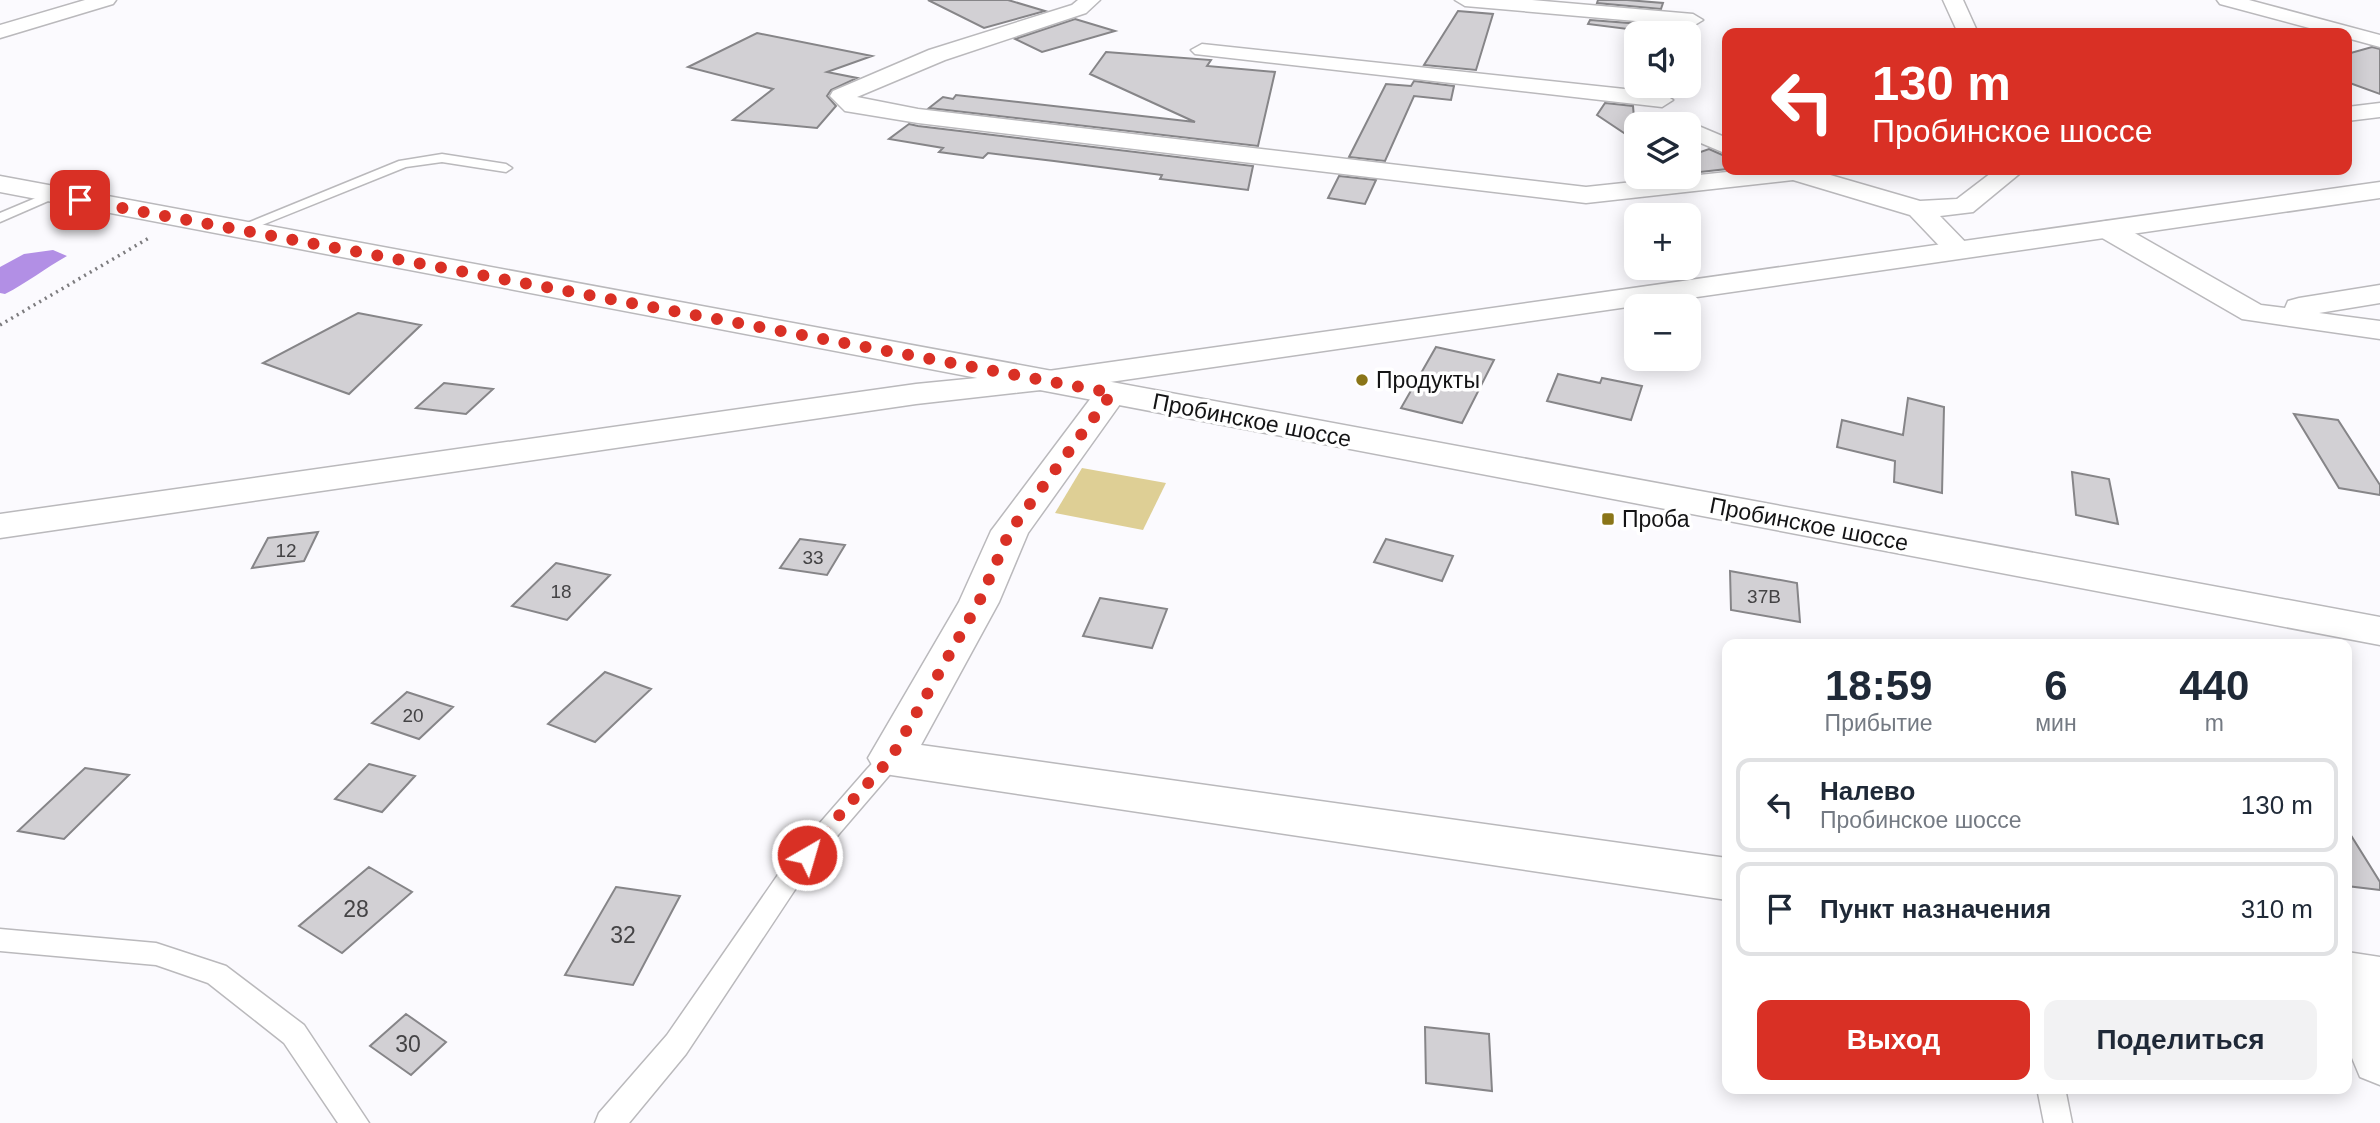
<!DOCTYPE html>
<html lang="ru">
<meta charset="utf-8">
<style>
body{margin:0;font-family:Helvetica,sans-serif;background:#f2f2f3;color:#1f2937;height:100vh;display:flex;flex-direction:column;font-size:26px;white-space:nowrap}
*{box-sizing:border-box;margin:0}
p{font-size:23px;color:#747a83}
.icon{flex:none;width:38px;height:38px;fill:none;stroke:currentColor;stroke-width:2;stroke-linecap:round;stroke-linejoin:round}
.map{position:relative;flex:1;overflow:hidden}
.drawer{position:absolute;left:1722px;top:639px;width:630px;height:455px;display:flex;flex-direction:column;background:#fff;border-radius:14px;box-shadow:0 4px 18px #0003}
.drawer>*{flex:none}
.banner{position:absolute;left:1722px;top:28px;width:630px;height:147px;border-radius:14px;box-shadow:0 4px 18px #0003;background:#d93025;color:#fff;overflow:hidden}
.buttons{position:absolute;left:1624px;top:21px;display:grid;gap:14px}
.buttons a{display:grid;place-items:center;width:77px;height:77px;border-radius:14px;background:#fff;box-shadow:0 4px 18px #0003;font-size:35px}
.pin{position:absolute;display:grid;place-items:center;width:60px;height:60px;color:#fff;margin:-30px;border-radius:14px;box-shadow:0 4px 10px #0006}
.me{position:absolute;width:77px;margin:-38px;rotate:38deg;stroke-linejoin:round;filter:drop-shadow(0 0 5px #0008)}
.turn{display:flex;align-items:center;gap:24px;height:147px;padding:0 35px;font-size:32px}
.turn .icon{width:91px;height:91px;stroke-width:2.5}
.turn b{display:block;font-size:49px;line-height:60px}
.eta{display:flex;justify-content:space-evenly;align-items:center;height:119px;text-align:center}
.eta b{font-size:42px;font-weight:700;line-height:49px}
.action{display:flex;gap:14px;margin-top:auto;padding:14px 35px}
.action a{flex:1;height:80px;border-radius:14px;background:#d93025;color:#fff;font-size:28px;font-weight:700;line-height:80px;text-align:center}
.action a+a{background:#f2f2f3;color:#1f2937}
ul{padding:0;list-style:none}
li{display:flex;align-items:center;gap:21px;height:94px;margin:0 14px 10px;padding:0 21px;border:4px solid #e0e1e3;border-radius:14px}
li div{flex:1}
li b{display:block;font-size:26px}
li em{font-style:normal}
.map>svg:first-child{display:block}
.green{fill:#decf95}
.water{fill:#b28fe5}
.building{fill:#d2d0d4;stroke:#868588;stroke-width:2}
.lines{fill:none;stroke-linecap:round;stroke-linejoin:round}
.service-casing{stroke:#bab9bc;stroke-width:3}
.minor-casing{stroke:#bab9bc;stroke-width:3}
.tertiary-casing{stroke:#bab9bc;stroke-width:3}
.secondary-casing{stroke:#bab9bc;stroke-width:3}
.path{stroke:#7d7c7f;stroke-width:3.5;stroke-dasharray:2 4.5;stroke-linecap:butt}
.service{fill:#fff;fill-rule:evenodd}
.minor{fill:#fff;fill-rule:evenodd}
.tertiary{fill:#fff;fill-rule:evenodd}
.secondary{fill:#fff;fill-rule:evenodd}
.route{stroke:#d93025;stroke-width:12;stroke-dasharray:0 21.6}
.poi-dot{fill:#8a7518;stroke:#fff;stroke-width:2.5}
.labels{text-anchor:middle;stroke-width:7;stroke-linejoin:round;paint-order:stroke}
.number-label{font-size:19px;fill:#444345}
.poi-label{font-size:23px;fill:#141415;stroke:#fff;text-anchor:start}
.street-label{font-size:23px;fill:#141415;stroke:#fff}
.near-number-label{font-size:23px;fill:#444345}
</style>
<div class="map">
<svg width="2380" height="1123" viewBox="0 0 2380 1123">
<rect width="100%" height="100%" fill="#fbfafe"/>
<path class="green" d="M 1082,468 L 1166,483 L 1143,530 L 1055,513 Z"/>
<path class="water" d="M 53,250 L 67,256 C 45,268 27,283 5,294 L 0,293 L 0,267 L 24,254 Z"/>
<path class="building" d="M 928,0 L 1008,0 L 1045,11 L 984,28 Z
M 1598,0 L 1627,0 L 1663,3 L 1661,9 L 1597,3 Z
M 1458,11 L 1493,14 L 1476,70 L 1424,65 Z
M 1075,19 L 1115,31 L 1042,52 L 1015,39 Z
M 1590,20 L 1654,25 L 1651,32 L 1588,24 Z
M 757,33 L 872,56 L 827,72 L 857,78 L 831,90 L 827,96 L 836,106 L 817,128 L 733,120 L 773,89 L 688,67 Z
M 2372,47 L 2380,49 L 2380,94 L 2347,82 L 2347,54 Z
M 1106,52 L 1211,60 L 1207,66 L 1275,72 L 1258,146 L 929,108 L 943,97 L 953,99 L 956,95 L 1195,122 L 1090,74 Z
M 1414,81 L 1454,86 L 1451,100 L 1414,96 L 1385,161 L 1349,157 L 1386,84 L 1411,86 Z
M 1605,103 L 1633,106 L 1636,141 L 1597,115 Z
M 909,124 L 918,126 L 1253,166 L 1248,190 L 1160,179 L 1162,175 L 1054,161 L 988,153 L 983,158 L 939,152 L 943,148 L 889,139 Z
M 1709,149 L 1727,157 L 1727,169 L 1700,172 L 1689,159 L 1689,156 Z
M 1339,176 L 1376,180 L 1365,204 L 1328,198 Z
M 358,313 L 421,325 L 349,394 L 263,363 Z
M 1436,347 L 1494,360 L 1462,423 L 1401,408 Z
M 1558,374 L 1600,383 L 1602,378 L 1642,386 L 1631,420 L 1547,401 Z
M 444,383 L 493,389 L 466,414 L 416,408 Z
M 1908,398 L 1944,407 L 1942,493 L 1894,482 L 1895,461 L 1837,447 L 1842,420 L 1903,435 Z
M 2294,414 L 2338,420 L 2380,485 L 2380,495 L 2339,488 Z
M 2072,472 L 2109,479 L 2118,524 L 2076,515 Z
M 318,532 L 304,561 L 252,568 L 268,538 Z
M 800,539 L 845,545 L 827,575 L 780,568 Z
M 1386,539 L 1453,556 L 1442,581 L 1374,562 Z
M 556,563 L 610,575 L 567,620 L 512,606 Z
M 1730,571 L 1797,583 L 1800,622 L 1731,610 Z
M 1100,598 L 1167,609 L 1152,648 L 1083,636 Z
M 605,672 L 651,689 L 595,742 L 548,724 Z
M 407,692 L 453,707 L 419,739 L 372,723 Z
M 369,764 L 415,776 L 382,812 L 335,799 Z
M 85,768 L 129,775 L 64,839 L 18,831 Z
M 2347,829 L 2380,882 L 2380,890 L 2347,886 Z
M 369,867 L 412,892 L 342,953 L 299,926 Z
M 616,887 L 680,896 L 633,985 L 565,975 Z
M 406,1014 L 446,1042 L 411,1075 L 370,1046 Z
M 1425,1027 L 1489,1034 L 1492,1091 L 1426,1083 Z"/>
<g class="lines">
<defs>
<path id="service" d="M 442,154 L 506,164 L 512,168 L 506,172 L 442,162 L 406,167 L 242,233 L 230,230 L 399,161 Z
M 50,192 L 62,195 L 0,222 L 0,213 Z
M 891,749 L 899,752 L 902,758 L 899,764 L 808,870 L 686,1054 L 629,1123 L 595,1123 L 599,1113 L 667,1035 L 791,856 L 867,769 L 883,752 Z
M 0,929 L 156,943 L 226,966 L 304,1025 L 369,1123 L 338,1123 L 284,1043 L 208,983 L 156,965 L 0,951 Z
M 2037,1088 L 2065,1088 L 2072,1123 L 2044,1123 Z"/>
<path id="minor" d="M 85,0 L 116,0 L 113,4 L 0,38 L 0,25 Z
M 1078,0 L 1100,0 L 1086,13 L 945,60 L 857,97 L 918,109 L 1586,187 L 1746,170 L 1813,170 L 1920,201 L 1957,199 L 1995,170 L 2024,170 L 1973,212 L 1940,216 L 1973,250 L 1969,256 L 1959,258 L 1949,256 L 1910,215 L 1793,180 L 1586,203 L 918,123 L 845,111 L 830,96 L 833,91 L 929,50 L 1072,5 Z
M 1455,0 L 1532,0 L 1693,14 L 1703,20 L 1693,26 L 1465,6 Z
M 1943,0 L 1963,0 L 1978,33 L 1958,33 Z
M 2217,0 L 2249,0 L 2380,35 L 2380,47 L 2347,38 L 2347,33 L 2328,33 L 2220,4 Z
M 1202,44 L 1662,93 L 1673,100 L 1662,107 L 1195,54 L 1191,50 Z
M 2380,103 L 2380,117 L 2347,121 L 2347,107 Z
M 1689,122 L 1727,138 L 1727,154 L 1689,138 L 1689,124 L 1680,124 Z
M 2107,221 L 2117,223 L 2261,305 L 2285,308 L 2288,301 L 2299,298 L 2380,285 L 2380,303 L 2319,313 L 2380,321 L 2380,339 L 2242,319 L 2097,235 L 2093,229 L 2097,223 Z
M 1048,371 L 1059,374 L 1064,381 L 1059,388 L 916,404 L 0,538 L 0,514 L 916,384 Z
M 1112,383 L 1124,386 L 1128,393 L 1028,533 L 999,602 L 921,745 L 1727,858 L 1727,900 L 891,775 L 875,770 L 868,758 L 959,602 L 991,531 L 1100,386 Z
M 2347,952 L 2380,957 L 2380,1085 L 2360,1077 L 2347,1046 Z"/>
<path id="tertiary" d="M 2380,182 L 2380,198 L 1048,391 L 1037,388 L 1032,381 L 1037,374 L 1048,371 Z"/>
<path id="secondary" d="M 0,176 L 2380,617 L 2380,645 L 0,192 Z"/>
</defs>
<use href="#service" class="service-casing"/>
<use href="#minor" class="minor-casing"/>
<use href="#tertiary" class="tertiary-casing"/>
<use href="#secondary" class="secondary-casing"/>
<path class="path" d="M 0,325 L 149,238"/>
<use href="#service" class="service"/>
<use href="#minor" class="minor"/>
<use href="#tertiary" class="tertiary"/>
<use href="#secondary" class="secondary"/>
</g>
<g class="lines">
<path class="route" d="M 80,200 L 1112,393 L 1010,531 L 979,602 L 891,758 L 841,813 L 807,855"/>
</g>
<g class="poi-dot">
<circle cx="1362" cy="380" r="7"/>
<rect x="1601" y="512" width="14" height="14" rx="3.5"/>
</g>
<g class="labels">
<g class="number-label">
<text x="286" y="557">12</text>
<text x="813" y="564">33</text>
<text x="561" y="598">18</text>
<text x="1764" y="603">37В</text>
<text x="413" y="722">20</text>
</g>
<g class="poi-label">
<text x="1376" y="388">Продукты</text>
<text x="1622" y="527">Проба</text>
</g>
<g class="street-label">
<text transform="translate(1252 420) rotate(11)" y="8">Пробинское шоссе</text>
<text transform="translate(1809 524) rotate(11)" y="8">Пробинское шоссе</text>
</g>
<g class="near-number-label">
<text x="356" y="917">28</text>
<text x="623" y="943">32</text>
<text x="408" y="1052">30</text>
</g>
</g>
</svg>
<div class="buttons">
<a><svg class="icon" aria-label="sound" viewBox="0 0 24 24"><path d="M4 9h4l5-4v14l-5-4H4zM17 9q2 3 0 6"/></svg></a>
<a><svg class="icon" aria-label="layers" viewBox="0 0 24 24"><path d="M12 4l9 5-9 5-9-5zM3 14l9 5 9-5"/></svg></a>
<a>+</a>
<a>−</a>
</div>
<div class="pin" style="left:80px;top:200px;background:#d93025"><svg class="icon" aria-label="arrive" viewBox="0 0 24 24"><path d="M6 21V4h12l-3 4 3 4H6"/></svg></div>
<svg class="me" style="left:807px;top:855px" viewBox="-20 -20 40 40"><circle r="17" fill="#d93025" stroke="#fff" stroke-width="3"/><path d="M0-11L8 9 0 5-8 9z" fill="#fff"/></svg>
<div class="banner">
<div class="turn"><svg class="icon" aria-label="left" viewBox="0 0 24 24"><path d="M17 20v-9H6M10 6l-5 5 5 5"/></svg><div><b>130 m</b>Пробинское шоссе</div></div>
</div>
<section class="drawer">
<div class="eta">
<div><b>18:59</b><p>Прибытие</p></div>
<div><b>6</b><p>мин</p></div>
<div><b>440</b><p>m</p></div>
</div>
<ul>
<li><svg class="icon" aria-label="left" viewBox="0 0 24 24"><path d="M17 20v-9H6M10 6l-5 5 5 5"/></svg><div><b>Налево</b><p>Пробинское шоссе</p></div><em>130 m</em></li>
<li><svg class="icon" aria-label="arrive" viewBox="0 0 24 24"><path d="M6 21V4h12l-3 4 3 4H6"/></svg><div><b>Пункт назначения</b></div><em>310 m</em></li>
</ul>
<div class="action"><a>Выход</a><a>Поделиться</a></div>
</section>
</div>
